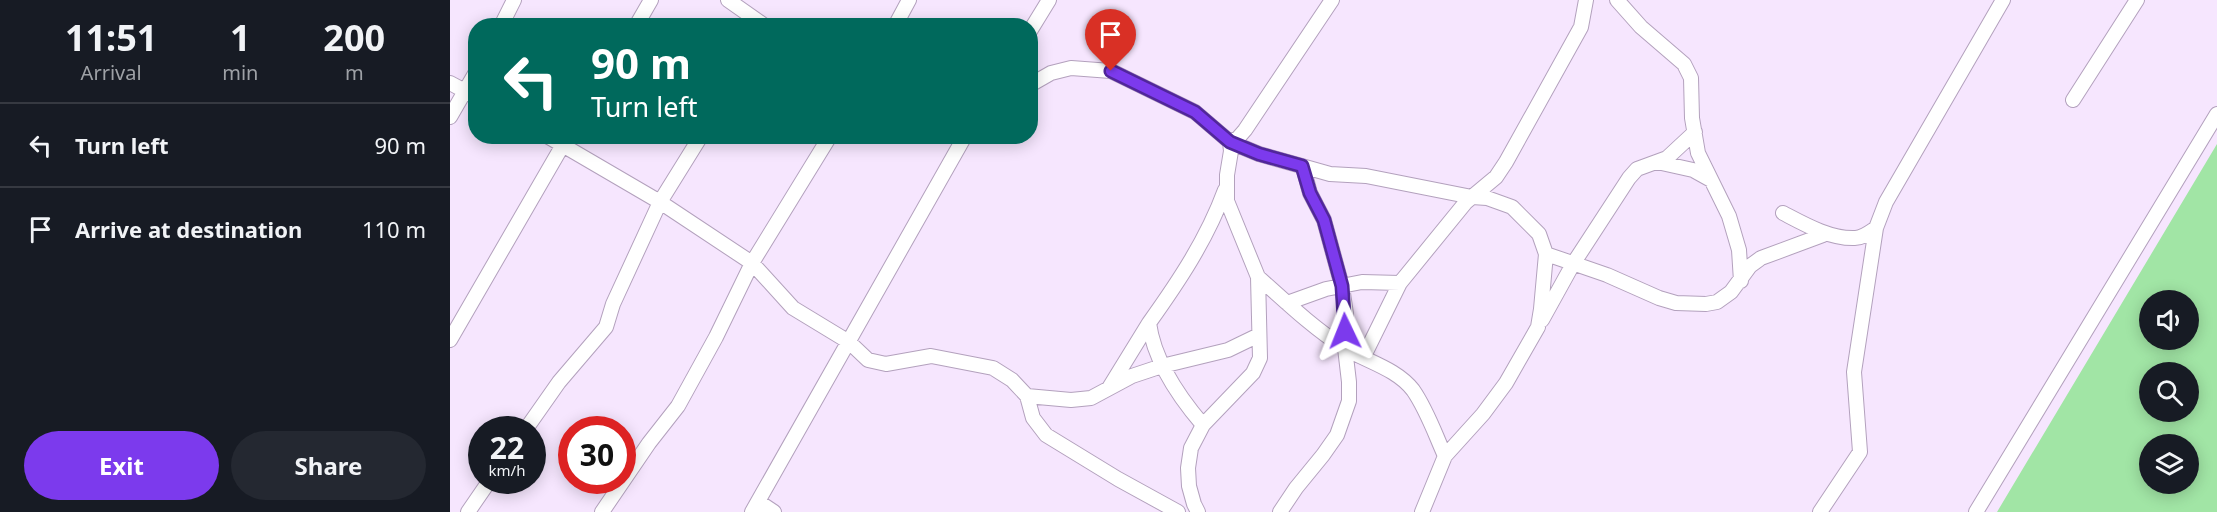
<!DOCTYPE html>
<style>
body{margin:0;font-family:"Noto Sans",sans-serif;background:#242831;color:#f1f3f6;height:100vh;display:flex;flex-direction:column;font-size:22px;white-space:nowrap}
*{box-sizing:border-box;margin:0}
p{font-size:20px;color:#9ea1a6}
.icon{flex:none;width:33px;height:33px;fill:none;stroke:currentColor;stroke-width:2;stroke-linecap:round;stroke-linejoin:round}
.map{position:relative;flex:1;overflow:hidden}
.side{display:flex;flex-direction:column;background:#171b24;width:450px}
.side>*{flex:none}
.guide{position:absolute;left:18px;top:18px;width:570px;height:126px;border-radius:24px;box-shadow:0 3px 15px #0003;background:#00695c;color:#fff;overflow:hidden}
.fabs{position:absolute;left:1689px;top:290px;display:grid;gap:12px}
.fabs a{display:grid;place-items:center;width:60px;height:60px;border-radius:50%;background:#171b24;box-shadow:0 3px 15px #0003;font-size:30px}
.speed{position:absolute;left:18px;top:416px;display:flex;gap:12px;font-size:30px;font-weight:700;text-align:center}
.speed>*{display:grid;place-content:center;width:78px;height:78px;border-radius:50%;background:#171b24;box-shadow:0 3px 15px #0003;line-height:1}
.speed small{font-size:15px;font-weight:400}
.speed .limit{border:9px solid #d22;background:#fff;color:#111}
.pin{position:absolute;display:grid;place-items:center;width:51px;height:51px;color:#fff;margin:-62px -26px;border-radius:50% 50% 50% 0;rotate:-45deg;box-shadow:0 0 6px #0007}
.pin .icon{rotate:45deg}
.me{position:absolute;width:66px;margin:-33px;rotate:358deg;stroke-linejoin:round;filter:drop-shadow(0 0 4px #0008)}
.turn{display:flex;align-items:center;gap:21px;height:126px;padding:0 24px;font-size:27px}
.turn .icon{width:78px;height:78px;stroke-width:2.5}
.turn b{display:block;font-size:42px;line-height:51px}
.eta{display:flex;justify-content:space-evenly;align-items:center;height:102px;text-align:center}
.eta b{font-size:36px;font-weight:700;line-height:42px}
.cta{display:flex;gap:12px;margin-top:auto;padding:12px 24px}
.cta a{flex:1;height:69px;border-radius:36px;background:#7c3aed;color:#fff;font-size:24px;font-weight:700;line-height:69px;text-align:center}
.cta a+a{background:#242831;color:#f1f3f6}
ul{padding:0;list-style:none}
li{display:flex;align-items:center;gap:18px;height:84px;padding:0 24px;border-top:2px solid #363941}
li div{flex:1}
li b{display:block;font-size:22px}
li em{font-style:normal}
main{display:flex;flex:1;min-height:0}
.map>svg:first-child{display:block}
.green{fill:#a1e5a5;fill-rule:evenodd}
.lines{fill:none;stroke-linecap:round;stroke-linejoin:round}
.street-casing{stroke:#b3a1bd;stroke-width:16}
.street{stroke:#fff;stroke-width:14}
.route-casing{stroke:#51269a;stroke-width:15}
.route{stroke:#7c3aed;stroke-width:10}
</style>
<main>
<section class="side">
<div class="eta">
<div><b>11:51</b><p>Arrival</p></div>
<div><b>1</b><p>min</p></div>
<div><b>200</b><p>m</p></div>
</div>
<ul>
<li><svg class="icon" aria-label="left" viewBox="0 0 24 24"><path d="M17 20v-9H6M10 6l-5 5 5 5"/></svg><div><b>Turn left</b></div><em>90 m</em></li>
<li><svg class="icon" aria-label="arrive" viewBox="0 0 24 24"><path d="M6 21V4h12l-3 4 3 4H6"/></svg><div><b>Arrive at destination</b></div><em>110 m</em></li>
</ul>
<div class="cta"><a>Exit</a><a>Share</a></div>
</section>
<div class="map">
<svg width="1767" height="512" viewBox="0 0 1767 512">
<rect width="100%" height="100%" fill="#f6e6fe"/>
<path class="green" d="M 1767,144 L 1767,512 L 1547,512 ZM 1700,300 L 1738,300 L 1738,339 L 1700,339 ZM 1700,372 L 1738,372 L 1738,411 L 1700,411 ZM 1700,444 L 1738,444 L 1738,483 L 1700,483 Z"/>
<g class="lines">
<defs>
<path id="street" d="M 278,0 L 315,26
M 1167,0 L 1191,27 L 1234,64 L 1241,78 L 1242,118 L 1248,153 L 1279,216 L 1289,250 L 1291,281
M 51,26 L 64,0
M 186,26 L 201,0
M 445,26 L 459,0
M 580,31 L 599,0
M 0,83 L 26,97
M 580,85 L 601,73 L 621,68 L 661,71 L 745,112 L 780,142 L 781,151 L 777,175 L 777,201 L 808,277 L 810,358 L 803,373 L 753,425 L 741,448 L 738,468 L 739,486 L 744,504 L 748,512
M 1623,100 L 1687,0
M 0,117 L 26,72
M 97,136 L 210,202 L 302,263 L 343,308 L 399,342 L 418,360 L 436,364 L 481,356 L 543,368 L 562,380 L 577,396 L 583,418 L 596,435 L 668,479 L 728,512
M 780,142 L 809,154 L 880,174 L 916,176 L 1022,197 L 1037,198 L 1062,207 L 1089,234 L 1096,254 L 1091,309 L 1088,327 L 1056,383 L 1033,414 L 995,456
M 780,142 L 788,138 L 795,130 L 882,0
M 1207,162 L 1243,170 L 1261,180
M 1333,213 C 1354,224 1380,239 1405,238 C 1413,238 1420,232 1426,228
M 1096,254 L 1157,275 L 1209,298 L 1226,303 L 1256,304 L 1267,302 L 1281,292 L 1300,266 L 1311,258 L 1373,235
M 808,277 C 835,301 862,327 893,347 C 915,361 946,368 963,390 C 977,410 985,434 995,456 L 972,512
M 837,303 L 876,289 L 912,282 L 950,283
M 1092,320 L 1123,264 L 1179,178 L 1187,169 L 1217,158 L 1245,132
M 0,340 L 118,136
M 914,356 L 950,283 L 1016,202 L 1046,177 L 1056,162 L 1131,27 L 1136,0
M 659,388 L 699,323
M 577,396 L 621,400 L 641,398 L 682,376 L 712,366 L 778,350 L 809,335
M 753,425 C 729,397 704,360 699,323 C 729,281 757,239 775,190
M 76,429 L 109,382 L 156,327 L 163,304 L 210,202 L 251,136
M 309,502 L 324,512
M 18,512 L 40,480
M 152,512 L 199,443 L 228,406 L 266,337 L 302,263 L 380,136
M 302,512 L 515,136
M 830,512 L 846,488 L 873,455 L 887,435 L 899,401 L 899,382 L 895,348 L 896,314 L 892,286 L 874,220 L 860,193 L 853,167
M 1370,512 L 1410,452 L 1404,372 L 1426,228 L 1436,202 L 1553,0
M 1526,512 L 1767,114"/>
</defs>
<use href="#street" class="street-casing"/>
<use href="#street" class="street"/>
</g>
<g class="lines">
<defs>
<path id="route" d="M 661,71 L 745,112 L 780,142 L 809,154 L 852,166 L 860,193 L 874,220 L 892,286 L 895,331"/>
</defs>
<use href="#route" class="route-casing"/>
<use href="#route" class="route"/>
</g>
</svg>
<div class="fabs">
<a><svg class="icon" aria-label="sound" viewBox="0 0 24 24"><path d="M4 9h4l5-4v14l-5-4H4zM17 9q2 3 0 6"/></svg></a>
<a><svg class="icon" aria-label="search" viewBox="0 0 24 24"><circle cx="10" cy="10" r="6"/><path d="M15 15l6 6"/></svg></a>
<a><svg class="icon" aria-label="layers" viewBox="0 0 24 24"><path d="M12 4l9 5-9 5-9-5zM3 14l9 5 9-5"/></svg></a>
</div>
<div class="speed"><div>22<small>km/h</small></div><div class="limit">30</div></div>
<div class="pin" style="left:661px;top:71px;background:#d93025"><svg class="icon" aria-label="arrive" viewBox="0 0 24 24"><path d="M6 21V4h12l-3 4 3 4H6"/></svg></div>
<svg class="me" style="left:895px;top:331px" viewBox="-20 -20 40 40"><path d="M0-17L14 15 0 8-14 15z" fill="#7c3aed" stroke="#fff" stroke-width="4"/></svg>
<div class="guide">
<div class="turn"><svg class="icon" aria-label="left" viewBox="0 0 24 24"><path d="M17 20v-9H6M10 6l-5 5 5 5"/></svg><div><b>90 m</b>Turn left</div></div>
</div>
</div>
</main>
